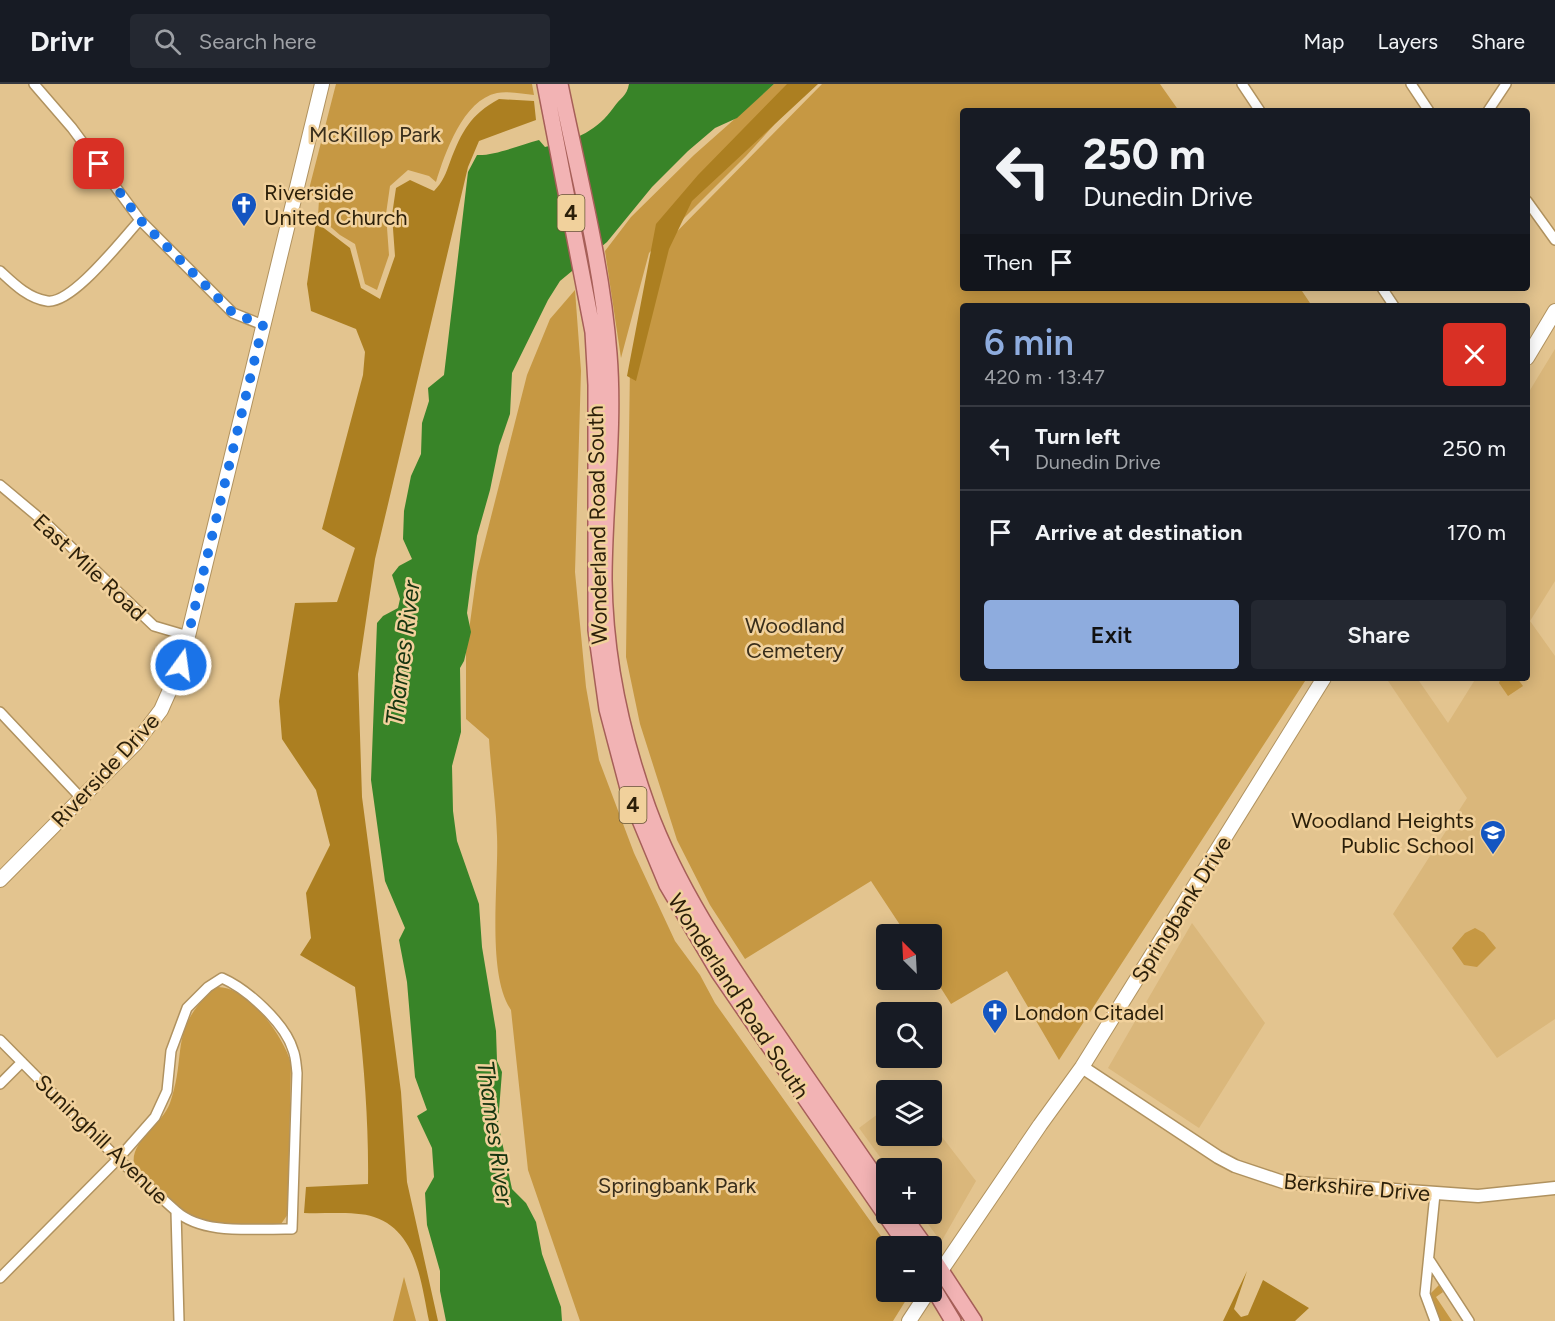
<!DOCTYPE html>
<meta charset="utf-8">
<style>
body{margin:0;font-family:Figtree,sans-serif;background:#242831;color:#f1f3f6;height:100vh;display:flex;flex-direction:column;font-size:22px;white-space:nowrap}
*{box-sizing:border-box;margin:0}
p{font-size:20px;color:#9ea1a6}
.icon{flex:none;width:33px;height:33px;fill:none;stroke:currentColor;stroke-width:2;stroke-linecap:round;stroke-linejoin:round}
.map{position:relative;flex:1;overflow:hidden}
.drawer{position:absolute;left:960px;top:219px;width:570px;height:378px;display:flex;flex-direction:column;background:#171b24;border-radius:6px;box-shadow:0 3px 15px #0003}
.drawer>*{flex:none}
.top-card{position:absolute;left:960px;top:24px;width:570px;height:183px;border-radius:6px;box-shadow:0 3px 15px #0003;background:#171b24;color:#f1f3f6;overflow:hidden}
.needle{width:39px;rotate:336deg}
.buttons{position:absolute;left:876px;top:840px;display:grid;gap:12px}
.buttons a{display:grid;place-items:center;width:66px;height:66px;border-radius:6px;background:#171b24;box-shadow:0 3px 15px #0003;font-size:30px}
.pin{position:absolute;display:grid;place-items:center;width:51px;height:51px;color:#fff;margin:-26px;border-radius:12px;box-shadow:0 3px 9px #0006}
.me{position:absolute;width:66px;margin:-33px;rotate:14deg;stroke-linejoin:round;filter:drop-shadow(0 0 4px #0008)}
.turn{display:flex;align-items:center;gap:21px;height:126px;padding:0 24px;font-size:27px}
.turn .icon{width:78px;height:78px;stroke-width:2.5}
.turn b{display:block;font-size:42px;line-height:51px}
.then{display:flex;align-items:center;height:57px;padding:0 24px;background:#0003;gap:12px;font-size:22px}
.round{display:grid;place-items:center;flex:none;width:63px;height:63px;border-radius:6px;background:#242831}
.overview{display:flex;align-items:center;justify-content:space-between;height:102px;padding:0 24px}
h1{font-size:36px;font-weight:600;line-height:45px;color:#8eacde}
.cta{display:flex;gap:12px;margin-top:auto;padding:12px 24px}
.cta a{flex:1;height:69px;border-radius:6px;background:#8eacde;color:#111;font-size:24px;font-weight:600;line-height:69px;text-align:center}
.cta a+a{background:#242831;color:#f1f3f6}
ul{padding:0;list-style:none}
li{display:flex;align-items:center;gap:18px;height:84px;padding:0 24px;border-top:2px solid #363941}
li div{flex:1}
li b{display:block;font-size:22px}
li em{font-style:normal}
header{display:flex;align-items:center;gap:36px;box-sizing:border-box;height:84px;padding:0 30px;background:#171b24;border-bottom:2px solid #363941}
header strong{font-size:28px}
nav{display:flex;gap:33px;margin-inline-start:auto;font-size:21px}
.search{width:420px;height:54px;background:#242831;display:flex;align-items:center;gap:15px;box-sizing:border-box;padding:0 21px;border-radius:6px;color:#9ea1a6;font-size:22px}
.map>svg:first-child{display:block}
.built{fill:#dab77b}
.green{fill:#c69843}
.forest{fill:#ac7f21}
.water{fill:#388428}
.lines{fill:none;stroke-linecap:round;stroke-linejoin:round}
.minor-casing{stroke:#b0925f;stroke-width:12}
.tertiary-casing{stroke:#b0925f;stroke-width:15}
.secondary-casing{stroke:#b0925f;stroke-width:16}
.primary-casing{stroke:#a65f58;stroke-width:18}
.minor{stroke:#fff;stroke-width:9}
.tertiary{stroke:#fff;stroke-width:12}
.secondary{stroke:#fff;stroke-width:14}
.primary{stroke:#f2b3b4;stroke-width:15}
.route{stroke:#1a73e8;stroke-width:10;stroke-dasharray:0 18}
.labels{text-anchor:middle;stroke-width:5;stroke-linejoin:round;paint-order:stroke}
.shield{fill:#f1d19c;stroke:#665435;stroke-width:1.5}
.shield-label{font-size:21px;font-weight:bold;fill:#2b1f09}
.park-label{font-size:22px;fill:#392e1b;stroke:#f1d19c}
.poi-label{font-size:22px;fill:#2b1f09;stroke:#f1d19c;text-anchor:start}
.street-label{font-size:22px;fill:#2b1f09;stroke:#f1d19c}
.water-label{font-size:24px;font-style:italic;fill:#163510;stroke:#f1d19c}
</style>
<header>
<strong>Drivr</strong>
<div class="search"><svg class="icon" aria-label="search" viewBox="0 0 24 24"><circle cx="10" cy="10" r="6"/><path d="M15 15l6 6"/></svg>Search here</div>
<nav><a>Map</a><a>Layers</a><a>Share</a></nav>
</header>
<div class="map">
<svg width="1555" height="1237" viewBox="0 0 1555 1237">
<rect width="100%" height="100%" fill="#e3c48f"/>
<path class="built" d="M 1555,265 L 1555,497 L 1530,537 L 1555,572 L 1555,935 L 1497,974 L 1393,830 L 1467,714 L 1386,594 L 1417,594 L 1448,639 L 1476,594 L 1527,594 L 1527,311 Z
M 1192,839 L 1265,939 L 1199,1044 L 1108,984 Z
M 886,1024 L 886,1052 L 932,1052 L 932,1040 L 976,1097 L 941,1158 L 921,1130 L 932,1130 L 932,1084 L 888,1084 L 859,1044 Z"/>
<path class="green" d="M 336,0 L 532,0 L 534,11 C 523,10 508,7 497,9 C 463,16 445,69 436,98 L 429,92 L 408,86 L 390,102 L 386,130 L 389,171 L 377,206 L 365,200 L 355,160 L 340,151 L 318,132 L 319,116 L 308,109 Z
M 774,0 L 811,0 L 746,72 L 649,169 L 621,274 L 605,167 L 631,133 L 694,71 Z
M 822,0 L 1160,0 L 1179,27 L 963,27 L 963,204 L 1300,204 L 1312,222 L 963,222 L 963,594 L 1307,594 L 1059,976 L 1007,887 L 951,920 L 932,890 L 932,850 L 906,850 L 871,797 L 745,875 L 710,821 L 677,756 L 640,640 L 626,573 L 630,281 L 652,173 Z
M 575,206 L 581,287 L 575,488 L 586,603 L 599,676 L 634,769 L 675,857 L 700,891 L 715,919 L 888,1162 L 886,1208 L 911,1208 L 893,1237 L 580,1237 L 528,1086 L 511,926 C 486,890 499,796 497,752 C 496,720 491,687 489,655 L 466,635 L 466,568 L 477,488 L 527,291 L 550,235 Z
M 1501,594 L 1517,594 L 1523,602 L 1508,612 L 1499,599 Z
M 1475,844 L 1484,849 L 1496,864 L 1477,883 L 1464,881 L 1452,864 L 1465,849 Z
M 216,903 C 248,901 283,952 291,979 L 288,1130 L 281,1140 C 251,1139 211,1145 185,1128 C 167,1116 150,1096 134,1080 C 130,1057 162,1041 170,1019 C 188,968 167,946 216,903 Z
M 404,1193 L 416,1237 L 393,1237 Z
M 1439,1201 L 1443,1208 L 1436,1213 L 1452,1237 L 1439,1237 L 1433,1224 L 1431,1209 Z"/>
<path class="forest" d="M 787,0 L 818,0 L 692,117 L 669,165 L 636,297 L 627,292 L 656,140 L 698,91 Z
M 499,15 L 534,17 L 536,36 L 479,57 L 468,83 L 375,475 L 358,590 L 362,713 L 401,1008 L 407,1098 L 438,1237 L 429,1237 C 421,1199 417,1147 374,1133 C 356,1127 324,1130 304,1129 L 306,1103 L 368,1100 C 369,1034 363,968 355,903 L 300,871 L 311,854 L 306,809 L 330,761 L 316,706 L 282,655 L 279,617 L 295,519 L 337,518 L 355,464 L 322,445 L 363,291 L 365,268 L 356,245 L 311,227 L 307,200 L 316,138 L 350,164 L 361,204 L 380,215 L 395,172 L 392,131 L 396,104 L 410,96 L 434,107 C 443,98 446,89 450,78 C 462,47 470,31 499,15 Z
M 1247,1187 L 1234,1225 L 1241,1233 L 1248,1231 L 1263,1196 L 1309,1224 L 1295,1237 L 1223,1237 Z"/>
<path class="water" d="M 629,0 L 774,0 L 737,34 L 715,44 L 688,67 L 652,103 L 607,158 L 560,197 L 548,216 L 512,289 L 510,330 L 499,362 L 490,406 L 477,452 L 467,529 L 471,548 L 464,577 L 460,584 L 461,648 L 452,682 L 453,727 L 457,757 L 479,820 L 482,863 L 496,947 L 497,977 L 502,988 L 498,1039 L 512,1105 L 526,1119 L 536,1138 L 542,1170 L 561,1223 L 562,1237 L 446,1237 L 440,1207 L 440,1187 L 427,1141 L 425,1109 L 434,1093 L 432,1064 L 417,1032 L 427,1026 L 415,993 L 407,898 L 399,856 L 405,844 L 385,797 L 371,696 L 377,539 L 383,532 L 398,524 L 400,515 L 392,491 L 399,482 L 412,475 L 403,455 L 404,427 L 411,392 L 421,370 L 422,339 L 429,317 L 428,304 L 444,291 L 468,88 L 477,71 C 494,72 520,61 539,56 L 545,63 L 549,62 C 577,55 597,47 614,23 C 620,14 627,12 629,0 Z"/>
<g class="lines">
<defs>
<path id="minor" d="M 34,0 L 72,44 L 140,136 L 233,229 L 263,241
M 1242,0 L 1260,27
M 1411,0 L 1429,27
M 1488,27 L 1506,0
M 1527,117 L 1555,156
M 0,187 C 14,200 28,214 47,217 C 72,221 123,154 140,136
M 1382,204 L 1394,222
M 0,401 L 49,442 L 154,542 L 188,552
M 0,628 L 81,714
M 0,956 L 118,1075 L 176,1127 L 179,1237
M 0,1000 L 22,978
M 1430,1177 L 1469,1237
M 0,1194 L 118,1075 L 155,1033 L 167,1007 L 171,967 L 187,924 L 208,903 L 222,894 C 247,905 285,939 293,966 C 296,973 296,981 297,989 L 292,1145 C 256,1144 204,1152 176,1127
M 1435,1237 L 1425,1210 L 1435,1110"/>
<path id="tertiary" d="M 1082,983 L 1218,1073 L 1235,1082 L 1283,1098 L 1478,1112 L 1555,1104"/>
<path id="secondary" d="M 1527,274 L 1555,227
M 0,796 L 136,659 L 161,626 L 181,581 L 322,0
M 936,1194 L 1040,1041 L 1082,983 L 1324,594
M 909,1237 L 928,1208"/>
<path id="primary" d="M 545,0 L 593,248 L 596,301 L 596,546 L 607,625 L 630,712 L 667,801 L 719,889 L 907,1162
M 560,0 C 578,89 602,179 609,270 C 615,345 604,421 604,496 C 605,573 622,652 648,724 C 677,803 724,872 771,941 C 809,997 848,1053 886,1108
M 902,1130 L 925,1162
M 932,1173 L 974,1237
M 932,1202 L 953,1237"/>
</defs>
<use href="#minor" class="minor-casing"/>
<use href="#tertiary" class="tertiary-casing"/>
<use href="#secondary" class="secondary-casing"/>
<use href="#primary" class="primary-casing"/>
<use href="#minor" class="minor"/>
<use href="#tertiary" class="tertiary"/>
<use href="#secondary" class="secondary"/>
<use href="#primary" class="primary"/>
</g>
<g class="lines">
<path class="route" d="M 99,80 L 140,136 L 233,229 L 263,241 L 181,581"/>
</g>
<defs>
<symbol id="church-pin" viewBox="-11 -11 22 30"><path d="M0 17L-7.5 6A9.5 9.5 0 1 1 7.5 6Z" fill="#1455c1" stroke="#f1d19c"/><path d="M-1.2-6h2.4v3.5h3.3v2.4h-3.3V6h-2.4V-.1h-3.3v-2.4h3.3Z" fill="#fff"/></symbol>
<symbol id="school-pin" viewBox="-11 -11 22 30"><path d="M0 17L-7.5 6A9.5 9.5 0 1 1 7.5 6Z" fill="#1455c1" stroke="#f1d19c"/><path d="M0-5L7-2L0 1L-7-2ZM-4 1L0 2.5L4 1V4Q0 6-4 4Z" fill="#fff"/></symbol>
</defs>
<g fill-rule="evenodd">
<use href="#church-pin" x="229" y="106" width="30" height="40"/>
<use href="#school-pin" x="1478" y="734" width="30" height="40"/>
<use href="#church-pin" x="980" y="913" width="30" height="40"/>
</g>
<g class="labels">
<g class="shield">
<rect x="557.5" y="111" width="27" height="36" rx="4.5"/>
<rect x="619.5" y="703" width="27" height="36" rx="4.5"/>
</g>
<g class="shield-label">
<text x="571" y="136">4</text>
<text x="633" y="728">4</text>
</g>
<g class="park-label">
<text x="375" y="58">McKillop Park</text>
<text x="795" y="549">Woodland<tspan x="795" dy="25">Cemetery</tspan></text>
<text x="677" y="1109">Springbank Park</text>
</g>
<g class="poi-label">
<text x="264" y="116">Riverside<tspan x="264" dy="25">United Church</tspan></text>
<text x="1474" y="744" text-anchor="end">Woodland Heights<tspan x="1474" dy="25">Public School</tspan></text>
<text x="1014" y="936">London Citadel</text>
</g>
<g class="street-label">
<text transform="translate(597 441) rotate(-91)" y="8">Wonderland Road South</text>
<text transform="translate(90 483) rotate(43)" y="8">East Mile Road</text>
<text transform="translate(105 686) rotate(-47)" y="8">Riverside Drive</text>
<text transform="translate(1181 825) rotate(-58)" y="8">Springbank Drive</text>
<text transform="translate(739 912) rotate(57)" y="8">Wonderland Road South</text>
<text transform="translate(102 1055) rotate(44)" y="8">Suninghill Avenue</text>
<text transform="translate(1357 1103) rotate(5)" y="8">Berkshire Drive</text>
</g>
<g class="water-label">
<text transform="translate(403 569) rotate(-83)" y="8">Thames River</text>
<text transform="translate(495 1049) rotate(82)" y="8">Thames River</text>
</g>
</g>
</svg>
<div class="buttons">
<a><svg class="needle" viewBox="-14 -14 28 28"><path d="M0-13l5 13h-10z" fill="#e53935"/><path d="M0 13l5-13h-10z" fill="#9ea1a6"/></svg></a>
<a><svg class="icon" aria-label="search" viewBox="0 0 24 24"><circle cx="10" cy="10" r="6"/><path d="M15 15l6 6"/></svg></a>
<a><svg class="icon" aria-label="layers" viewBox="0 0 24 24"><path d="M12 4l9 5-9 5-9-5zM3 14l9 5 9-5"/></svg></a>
<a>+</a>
<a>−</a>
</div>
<div class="pin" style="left:99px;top:80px;background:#d93025"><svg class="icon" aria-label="arrive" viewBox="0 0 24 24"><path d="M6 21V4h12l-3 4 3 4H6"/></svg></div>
<svg class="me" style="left:181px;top:581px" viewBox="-20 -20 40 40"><circle r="17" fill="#1a73e8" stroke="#fff" stroke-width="3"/><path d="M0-11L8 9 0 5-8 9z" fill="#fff"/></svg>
<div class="top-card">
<div class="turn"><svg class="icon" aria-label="left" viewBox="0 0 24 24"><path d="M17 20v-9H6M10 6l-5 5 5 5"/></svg><div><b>250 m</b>Dunedin Drive</div></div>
<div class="then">Then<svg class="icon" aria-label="arrive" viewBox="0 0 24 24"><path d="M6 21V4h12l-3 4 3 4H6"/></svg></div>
</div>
<section class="drawer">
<div class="overview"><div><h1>6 min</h1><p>420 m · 13:47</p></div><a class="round" style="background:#d93025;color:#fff"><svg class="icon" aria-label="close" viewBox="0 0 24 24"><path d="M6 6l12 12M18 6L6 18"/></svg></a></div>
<ul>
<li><svg class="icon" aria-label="left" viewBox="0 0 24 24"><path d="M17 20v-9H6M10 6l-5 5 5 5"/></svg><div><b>Turn left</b><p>Dunedin Drive</p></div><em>250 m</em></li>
<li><svg class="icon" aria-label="arrive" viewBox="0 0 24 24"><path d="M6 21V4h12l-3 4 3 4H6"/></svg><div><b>Arrive at destination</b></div><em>170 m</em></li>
</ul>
<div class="cta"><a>Exit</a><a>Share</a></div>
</section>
</div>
